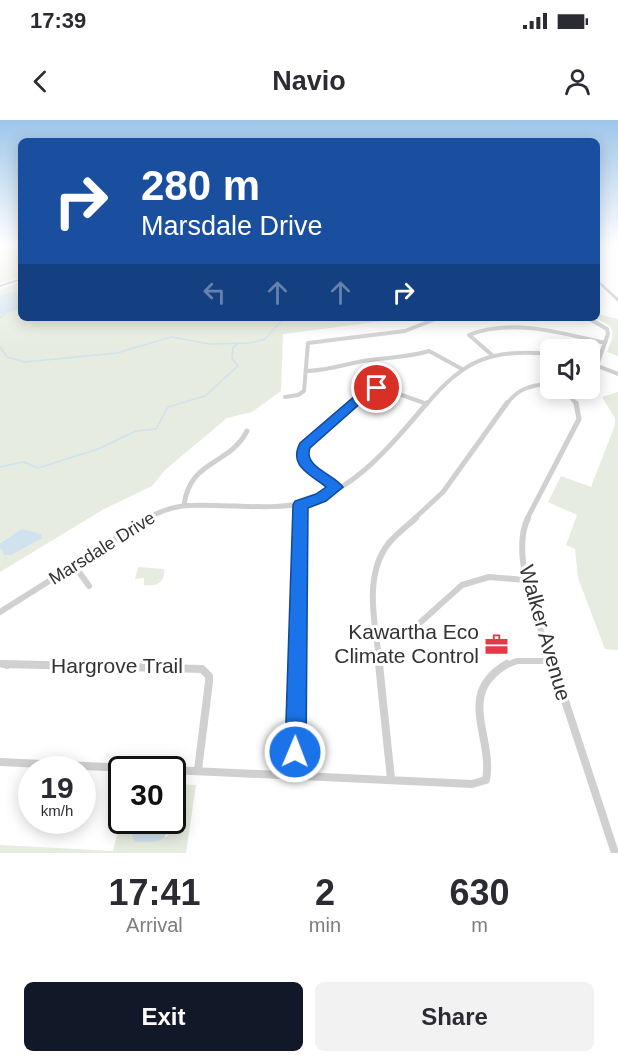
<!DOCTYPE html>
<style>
body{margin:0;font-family:Helvetica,sans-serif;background:#f2f2f3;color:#2b2b33;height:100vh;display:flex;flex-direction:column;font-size:22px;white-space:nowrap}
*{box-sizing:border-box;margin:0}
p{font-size:20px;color:#7c7c81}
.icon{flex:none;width:33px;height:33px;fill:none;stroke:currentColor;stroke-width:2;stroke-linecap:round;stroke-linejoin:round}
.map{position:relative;height:733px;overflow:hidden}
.drawer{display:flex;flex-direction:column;background:#fff;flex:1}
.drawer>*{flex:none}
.guide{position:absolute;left:18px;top:18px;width:582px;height:183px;border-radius:9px;box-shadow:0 3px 15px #0003;background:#1a4fa0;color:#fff;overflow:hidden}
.fabs{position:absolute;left:540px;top:219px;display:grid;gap:12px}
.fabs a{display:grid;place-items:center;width:60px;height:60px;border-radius:9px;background:#fff;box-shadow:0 3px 15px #0003;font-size:30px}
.speed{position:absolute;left:18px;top:636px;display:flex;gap:12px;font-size:30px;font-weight:700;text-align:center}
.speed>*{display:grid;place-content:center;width:78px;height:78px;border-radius:50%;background:#fff;box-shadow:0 3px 15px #0003;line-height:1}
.speed small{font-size:15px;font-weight:400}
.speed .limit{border:3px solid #111;border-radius:9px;background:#fff;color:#111}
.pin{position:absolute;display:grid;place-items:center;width:51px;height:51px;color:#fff;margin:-26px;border:3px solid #fff;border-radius:50%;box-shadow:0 2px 6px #0007}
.me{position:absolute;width:66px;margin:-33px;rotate:1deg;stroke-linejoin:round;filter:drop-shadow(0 0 4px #0008)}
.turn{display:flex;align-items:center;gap:21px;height:126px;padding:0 24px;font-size:27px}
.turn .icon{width:78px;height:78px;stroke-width:2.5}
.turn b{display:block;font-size:42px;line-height:51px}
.lanes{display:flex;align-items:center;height:57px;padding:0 24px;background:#0003;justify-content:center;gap:30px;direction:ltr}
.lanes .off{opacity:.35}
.eta{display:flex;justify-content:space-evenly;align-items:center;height:102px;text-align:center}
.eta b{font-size:36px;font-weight:700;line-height:42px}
.action{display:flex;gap:12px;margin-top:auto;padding:12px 24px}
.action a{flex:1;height:69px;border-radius:9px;background:#111827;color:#fff;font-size:24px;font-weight:700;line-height:69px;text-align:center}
.action a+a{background:#f2f2f3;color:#2b2b33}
.status{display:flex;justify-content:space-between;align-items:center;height:42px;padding:0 30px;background:#fff;direction:ltr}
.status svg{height:16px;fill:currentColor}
header{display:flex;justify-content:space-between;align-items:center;height:78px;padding:0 24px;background:#fff;font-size:27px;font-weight:700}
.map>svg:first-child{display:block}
.green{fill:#e6ecdf}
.water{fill:#cfe2ee}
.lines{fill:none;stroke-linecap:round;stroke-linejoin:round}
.stream{stroke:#cfe2ee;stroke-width:1.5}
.minor-far3{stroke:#d0d0d0;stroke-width:4}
.minor-far2{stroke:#d0d0d0;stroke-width:5}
.minor-far1{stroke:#d0d0d0;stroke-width:6}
.minor{stroke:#d0d0d0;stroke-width:8}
.secondary{fill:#bdbdbd;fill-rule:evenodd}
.route{fill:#1a73e8;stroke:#114b97;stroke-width:1.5}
.labels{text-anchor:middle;stroke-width:6;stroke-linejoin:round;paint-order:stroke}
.street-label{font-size:18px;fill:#333;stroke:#fff}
.near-poi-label{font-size:21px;fill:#333;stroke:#fff;text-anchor:end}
.near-street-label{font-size:21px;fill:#333;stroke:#fff}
</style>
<div class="status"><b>17:39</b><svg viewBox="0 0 49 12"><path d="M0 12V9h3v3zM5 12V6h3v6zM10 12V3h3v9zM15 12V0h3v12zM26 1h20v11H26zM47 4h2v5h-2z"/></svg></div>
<header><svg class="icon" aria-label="back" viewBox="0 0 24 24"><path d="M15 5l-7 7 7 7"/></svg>Navio<svg class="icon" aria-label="person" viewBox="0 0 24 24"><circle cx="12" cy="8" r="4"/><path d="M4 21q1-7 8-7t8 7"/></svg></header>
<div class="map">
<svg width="618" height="733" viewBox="0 0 618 733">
<rect width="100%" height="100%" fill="#fff"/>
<path class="green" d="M 0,125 L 21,125 L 21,157 L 0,163 Z
M 21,162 L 21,198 L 406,198 L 283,214 L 281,271 L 252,292 L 227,298 L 165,350 L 152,366 L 104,389 L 0,452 L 0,430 L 41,414 C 25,411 13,413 0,423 L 0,169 Z
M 597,194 L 618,199 L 618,236 L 607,232 C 615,213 617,206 594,198 L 597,198 Z
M 618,272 L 618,530 L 605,529 L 578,458 L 575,429 L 566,425 L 577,395 L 548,382 L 561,356 L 591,367 L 615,305 L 615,298 L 602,277 Z
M 138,447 L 164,449 C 166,462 156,467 144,465 L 144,458 L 135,459 Z
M 173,664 L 196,665 L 186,733 L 0,733 L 0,725 L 113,731 L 121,699 L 134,701 L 132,716 L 167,717 C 170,703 171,691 175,678 L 173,678 Z"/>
<path class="water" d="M 21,170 L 21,189 L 0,195 L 0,176 Z
M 22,409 L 41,414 L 42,418 L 11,435 L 4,435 L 2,429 L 0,430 L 0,423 Z
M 134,701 L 134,700 L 171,701 C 165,726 158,721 135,722 L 132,716 Z"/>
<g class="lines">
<path class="stream" d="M 17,171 L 14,165 L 21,162
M 0,198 L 6,194
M 0,227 L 7,237 L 25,242 L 117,233 L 171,217 L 210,224 L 250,223 L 265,219 L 281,201 L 287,198
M 0,347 L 24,342 L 38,348 L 98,329 L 136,311 L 156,309 L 168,287 L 205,276 L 238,246 L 232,238 L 233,227 L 238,224"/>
<path class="minor-far3" d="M 588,198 L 607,209 L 608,214 L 597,245
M 543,233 L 550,252
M 492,235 L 469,215 C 512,198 562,213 605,223
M 590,243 L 618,254
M 307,251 C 329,250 342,245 363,241 C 386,237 407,238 429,231 L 462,249
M 564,268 L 577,285
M 285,277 L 298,275 L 304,271 L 308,223 L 405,211 L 438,198
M 353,285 L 372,269 L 385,269 L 427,284
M 426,285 C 463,240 492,228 550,234
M 506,285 C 518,268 530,266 550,263"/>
<path class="minor-far2" d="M 336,367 L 302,340 L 305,326 L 355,283
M 184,385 C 190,339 229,346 247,311
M 147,399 C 177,380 201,386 235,386 C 259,387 285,388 309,382 C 357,368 396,320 427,283
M 300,399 L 300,385
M 414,399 L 443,372 L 507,283
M 527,399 L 579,299 L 576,283"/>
<path class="minor-far1" d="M 528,398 C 509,436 541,508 553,546
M 74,445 L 89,466
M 0,492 L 149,398
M 376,513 L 413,509 L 462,465 L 489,457 L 525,460
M 0,543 L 7,546
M 297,546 L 300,398
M 380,546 C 376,508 362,456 389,423 C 396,414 407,406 416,398
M 504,546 L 517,541 L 551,541"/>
<path class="minor" d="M 3,544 L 202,549 L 209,556 L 209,562 L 198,650
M 379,544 L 391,659
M 553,544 L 615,733
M 0,642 L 472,664 L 486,660 C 494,616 455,574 507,544
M 295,655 L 297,544"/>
<path class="secondary" d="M 21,158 L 21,160 L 0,167 L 0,165 Z
M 597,159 L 618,178 L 618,182 L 597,162 Z"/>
</g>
<linearGradient id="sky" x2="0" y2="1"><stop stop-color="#9ec6ea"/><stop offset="0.55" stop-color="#fff"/><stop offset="1" stop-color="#fff" stop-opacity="0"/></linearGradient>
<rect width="618" height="228" fill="url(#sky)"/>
<path class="route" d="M 377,265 L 381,266 L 381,271 L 371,274 L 310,328 C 303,347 334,354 343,367 L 326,381 L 308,388 L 306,632 L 303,639 L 295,642 L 288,639 L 285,632 L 293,385 L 295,381 L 316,374 L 326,367 C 310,354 288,346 300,323 L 363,269 Z"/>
<defs>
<symbol id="office-bare" viewBox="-9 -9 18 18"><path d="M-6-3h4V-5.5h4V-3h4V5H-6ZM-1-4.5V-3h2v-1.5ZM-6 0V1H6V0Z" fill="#e63946" stroke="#fff" stroke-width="2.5" paint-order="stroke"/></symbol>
</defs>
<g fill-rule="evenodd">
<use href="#office-bare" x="480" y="508" width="33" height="33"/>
</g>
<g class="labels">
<g class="street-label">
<text transform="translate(102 428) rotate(-32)" y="6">Marsdale Drive</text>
</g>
<g class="near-poi-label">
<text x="479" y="519">Kawartha Eco<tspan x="479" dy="24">Climate Control</tspan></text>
</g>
<g class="near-street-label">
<text transform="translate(545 513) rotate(74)" y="7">Walker Avenue</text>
<text x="117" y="553">Hargrove Trail</text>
</g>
</g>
</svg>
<div class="fabs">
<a><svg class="icon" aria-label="sound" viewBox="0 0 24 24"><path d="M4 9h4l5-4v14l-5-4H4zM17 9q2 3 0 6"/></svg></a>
</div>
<div class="speed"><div>19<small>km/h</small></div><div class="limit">30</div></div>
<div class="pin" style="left:377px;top:268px;background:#d93025"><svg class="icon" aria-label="arrive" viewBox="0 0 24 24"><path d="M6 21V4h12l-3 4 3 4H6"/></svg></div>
<svg class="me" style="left:295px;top:632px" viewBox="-20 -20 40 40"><circle r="17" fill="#1a73e8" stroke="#fff" stroke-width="3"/><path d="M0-11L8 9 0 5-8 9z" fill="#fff"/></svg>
<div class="guide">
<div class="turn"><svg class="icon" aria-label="right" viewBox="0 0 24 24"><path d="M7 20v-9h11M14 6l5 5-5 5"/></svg><div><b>280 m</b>Marsdale Drive</div></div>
<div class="lanes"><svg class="icon off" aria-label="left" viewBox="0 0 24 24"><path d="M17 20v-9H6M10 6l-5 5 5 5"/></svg><svg class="icon off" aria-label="ahead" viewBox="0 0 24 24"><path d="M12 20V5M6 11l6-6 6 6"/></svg><svg class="icon off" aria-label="ahead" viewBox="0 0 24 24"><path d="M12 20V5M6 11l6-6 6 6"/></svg><svg class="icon" aria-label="right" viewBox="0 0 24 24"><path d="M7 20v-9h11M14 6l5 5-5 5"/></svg></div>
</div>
</div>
<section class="drawer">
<div class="eta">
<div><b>17:41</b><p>Arrival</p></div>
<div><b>2</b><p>min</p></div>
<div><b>630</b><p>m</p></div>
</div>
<div class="action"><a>Exit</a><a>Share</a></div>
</section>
